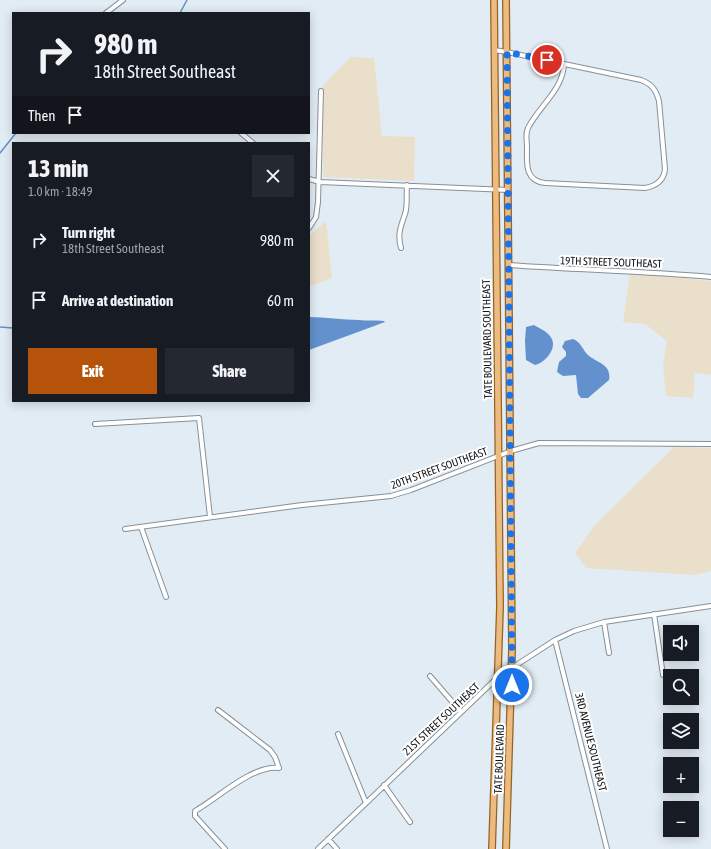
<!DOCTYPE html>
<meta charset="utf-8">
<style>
body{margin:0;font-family:"Asap Condensed",sans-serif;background:#242831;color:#f1f3f6;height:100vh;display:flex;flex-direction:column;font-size:15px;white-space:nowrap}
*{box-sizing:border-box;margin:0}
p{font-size:13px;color:#9ea1a6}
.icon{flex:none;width:22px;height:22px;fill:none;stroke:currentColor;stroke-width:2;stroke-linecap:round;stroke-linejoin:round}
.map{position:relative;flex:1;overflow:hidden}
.details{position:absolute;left:12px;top:142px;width:298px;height:260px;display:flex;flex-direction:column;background:#171b24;border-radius:0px;box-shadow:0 2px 10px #0003}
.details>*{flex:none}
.guide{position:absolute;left:12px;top:12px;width:298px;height:122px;border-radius:0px;box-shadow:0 2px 10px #0003;background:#171b24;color:#f1f3f6;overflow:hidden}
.buttons{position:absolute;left:663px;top:625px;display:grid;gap:8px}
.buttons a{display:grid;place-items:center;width:36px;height:36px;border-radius:0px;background:#171b24;box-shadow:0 2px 10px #0003;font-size:20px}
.pin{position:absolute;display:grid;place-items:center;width:34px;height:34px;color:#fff;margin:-17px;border:2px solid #fff;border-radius:50%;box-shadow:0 1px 4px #0007}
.me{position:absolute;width:44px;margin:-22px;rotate:0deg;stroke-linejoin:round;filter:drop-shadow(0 0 3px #0008)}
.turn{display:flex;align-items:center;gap:14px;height:84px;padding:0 16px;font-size:18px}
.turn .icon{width:52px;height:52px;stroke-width:2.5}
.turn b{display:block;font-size:28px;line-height:34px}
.then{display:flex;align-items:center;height:38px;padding:0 16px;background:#0003;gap:8px;font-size:15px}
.round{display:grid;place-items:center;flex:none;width:42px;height:42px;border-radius:0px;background:#242831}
.head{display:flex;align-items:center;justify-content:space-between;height:68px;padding:0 16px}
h1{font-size:24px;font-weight:800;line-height:30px}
.primary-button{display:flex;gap:8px;margin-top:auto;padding:8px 16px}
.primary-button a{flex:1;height:46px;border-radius:0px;background:#b45309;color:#fff;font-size:16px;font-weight:800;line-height:46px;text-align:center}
.primary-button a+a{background:#242831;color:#f1f3f6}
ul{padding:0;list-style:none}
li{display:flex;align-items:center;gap:12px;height:60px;padding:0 16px}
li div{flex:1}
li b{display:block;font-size:15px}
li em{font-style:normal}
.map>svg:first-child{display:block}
.industrial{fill:#eadfcb}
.water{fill:#6391ce}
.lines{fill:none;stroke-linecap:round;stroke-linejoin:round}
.stream{stroke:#6391ce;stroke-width:1.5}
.minor-casing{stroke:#879098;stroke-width:6}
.major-casing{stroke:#976223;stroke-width:8}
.minor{stroke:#fff;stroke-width:4}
.major{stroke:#ecbb7f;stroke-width:5.5}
.route{stroke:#1a73e8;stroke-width:7;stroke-dasharray:0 12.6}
.labels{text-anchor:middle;stroke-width:4;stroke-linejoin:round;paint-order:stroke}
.street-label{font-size:11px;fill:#101316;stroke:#fff}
</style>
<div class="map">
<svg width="711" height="849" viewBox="0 0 711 849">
<rect width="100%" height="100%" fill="#e2ecf4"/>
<path class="industrial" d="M 351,57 L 374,58 L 382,136 L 415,137 L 414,181 L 323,177 L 322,86 Z
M 326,221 L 332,278 L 309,287 L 309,236 Z
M 630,272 L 711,281 L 711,375 L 695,373 L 693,398 L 666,396 L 663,365 L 667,341 L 645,324 L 623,322 Z
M 674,447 L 711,448 L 711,571 L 694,575 L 586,568 L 575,553 L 595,525 Z"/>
<path class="water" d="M 309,317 C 326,317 342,320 359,320 C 367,321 375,320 384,321 L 385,322 L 309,350 Z
M 534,325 C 539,328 546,331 550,336 C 559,347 546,362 535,365 L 526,360 L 525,341 L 526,327 Z
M 573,339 C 581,342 582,349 588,355 C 597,363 612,364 609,380 L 588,398 L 581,398 L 578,394 L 576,375 L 563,376 L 557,372 L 559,362 L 566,356 L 566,352 L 562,347 L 565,341 Z"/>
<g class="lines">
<path class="stream" d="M 180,13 L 187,0
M 0,153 L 16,133
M 0,327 L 13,328"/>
<defs>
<path id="minor" d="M 106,13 L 123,0
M 494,50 L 507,52 L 641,80 C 652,84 656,90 659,101 L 665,169 C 664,181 656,186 645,188 L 545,183 C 524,181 527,162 527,147 C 527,141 525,134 528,128 C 539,106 563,90 564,64
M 241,133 L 253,143
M 309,179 L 320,182 L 508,190
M 309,228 L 316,217 L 318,202 L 321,91
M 401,248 C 397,234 401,226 405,214 C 408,205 406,194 407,185
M 509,265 C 577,270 644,271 711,277
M 95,424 L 199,418 L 210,517
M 141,527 L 166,597
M 125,529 L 302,505 L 391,496 L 411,490 L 511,451 L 539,443 L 711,444
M 654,614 L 663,675
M 604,622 L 609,653
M 555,640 L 607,849
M 430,676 L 461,712
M 218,710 L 270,750 L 275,757 L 279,768 C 252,765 218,798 195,811 L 195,816 L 225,849
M 338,734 L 366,803
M 384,785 L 410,822
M 328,839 L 337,849
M 318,849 L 498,677 L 555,640 L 574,631 L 604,622 L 711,606"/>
<path id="major" d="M 492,849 L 500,607 L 494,0
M 506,849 L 512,650 L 506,0"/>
</defs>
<use href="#minor" class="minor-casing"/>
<use href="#major" class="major-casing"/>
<use href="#minor" class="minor"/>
<use href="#major" class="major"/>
</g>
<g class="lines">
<path class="route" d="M 512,685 L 507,52 L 547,60"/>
</g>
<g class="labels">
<g class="street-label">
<text transform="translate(611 262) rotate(2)" y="4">19TH STREET SOUTHEAST</text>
<text transform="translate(487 339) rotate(-91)" y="4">TATE BOULEVARD SOUTHEAST</text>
<text transform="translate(439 468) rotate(-20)" y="4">20TH STREET SOUTHEAST</text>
<text transform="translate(441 719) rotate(-43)" y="4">21ST STREET SOUTHEAST</text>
<text transform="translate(591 742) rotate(76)" y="4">3RD AVENUE SOUTHEAST</text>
<text transform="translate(499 759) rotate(-88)" y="4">TATE BOULEVARD</text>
</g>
</g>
</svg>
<div class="buttons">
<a><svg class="icon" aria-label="sound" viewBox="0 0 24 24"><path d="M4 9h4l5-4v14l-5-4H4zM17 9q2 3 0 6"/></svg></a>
<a><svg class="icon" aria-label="search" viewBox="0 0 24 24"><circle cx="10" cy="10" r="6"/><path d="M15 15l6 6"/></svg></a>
<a><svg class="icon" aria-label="layers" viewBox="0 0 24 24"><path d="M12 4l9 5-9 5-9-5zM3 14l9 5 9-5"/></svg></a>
<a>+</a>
<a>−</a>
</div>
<div class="pin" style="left:547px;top:60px;background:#d93025"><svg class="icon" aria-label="arrive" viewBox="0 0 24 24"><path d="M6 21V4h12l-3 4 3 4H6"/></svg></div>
<svg class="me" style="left:512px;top:685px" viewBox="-20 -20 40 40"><circle r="17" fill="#1a73e8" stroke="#fff" stroke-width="3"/><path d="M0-11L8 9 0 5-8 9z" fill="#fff"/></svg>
<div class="guide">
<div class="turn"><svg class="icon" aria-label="right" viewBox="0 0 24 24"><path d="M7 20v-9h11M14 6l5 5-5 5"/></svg><div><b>980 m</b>18th Street Southeast</div></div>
<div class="then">Then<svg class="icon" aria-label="arrive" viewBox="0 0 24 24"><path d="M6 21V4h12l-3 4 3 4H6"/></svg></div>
</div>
<section class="details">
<div class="head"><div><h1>13 min</h1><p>1.0 km · 18:49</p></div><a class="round"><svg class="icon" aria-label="close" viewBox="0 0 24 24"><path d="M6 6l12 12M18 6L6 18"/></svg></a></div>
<ul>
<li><svg class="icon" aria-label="right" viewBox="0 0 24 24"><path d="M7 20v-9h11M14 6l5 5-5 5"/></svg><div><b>Turn right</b><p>18th Street Southeast</p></div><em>980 m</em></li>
<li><svg class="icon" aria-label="arrive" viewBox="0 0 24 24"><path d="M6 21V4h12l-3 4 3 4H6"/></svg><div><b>Arrive at destination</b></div><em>60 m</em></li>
</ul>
<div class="primary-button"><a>Exit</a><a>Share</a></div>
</section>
</div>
